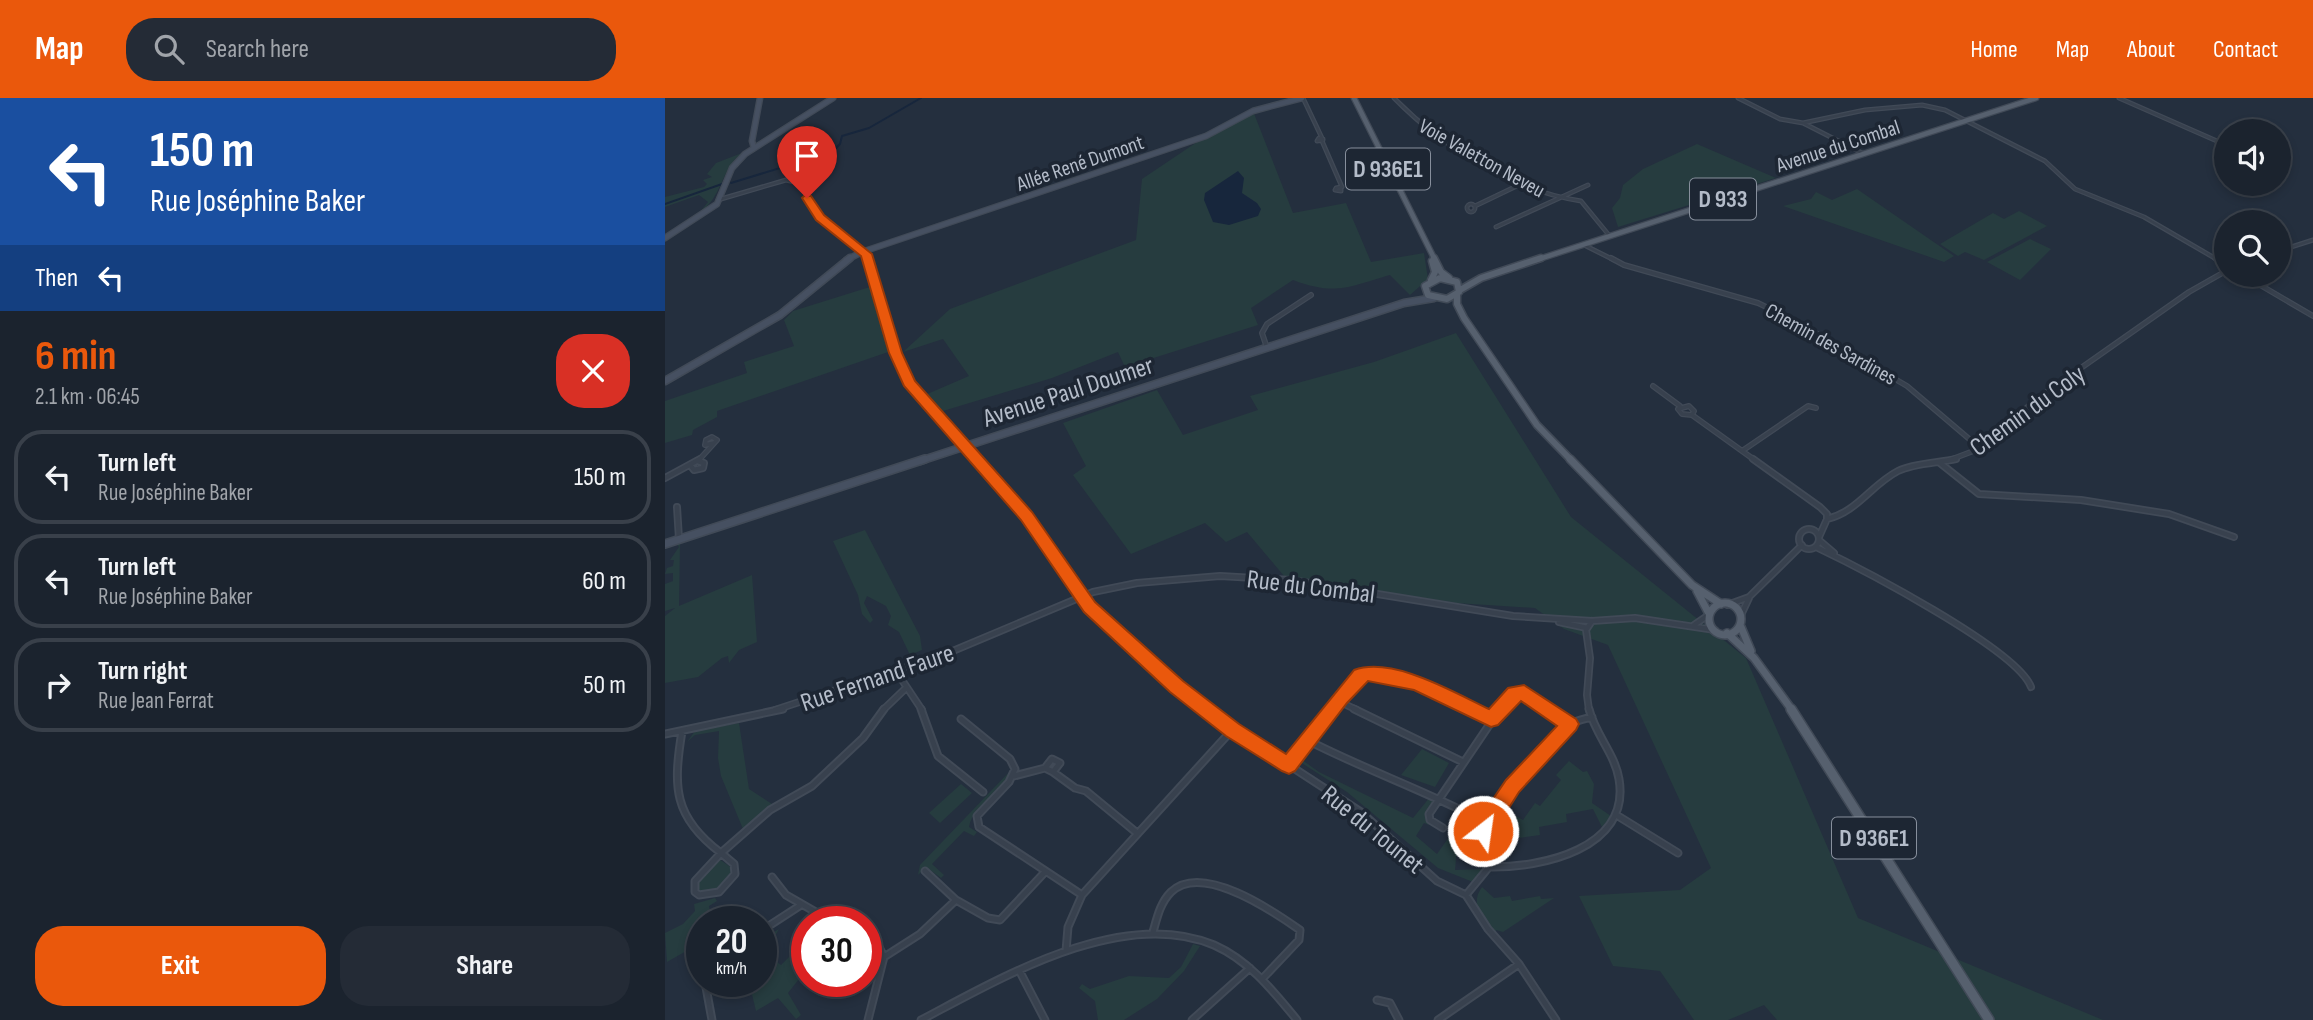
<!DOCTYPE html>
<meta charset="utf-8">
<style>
body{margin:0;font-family:"Sofia Sans Condensed",sans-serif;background:#242b36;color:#f1f3f6;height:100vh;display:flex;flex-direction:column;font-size:26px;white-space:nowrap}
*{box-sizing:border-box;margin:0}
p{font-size:23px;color:#a0a4aa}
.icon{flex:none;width:38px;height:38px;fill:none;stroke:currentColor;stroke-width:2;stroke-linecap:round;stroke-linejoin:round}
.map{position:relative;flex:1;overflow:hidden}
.sheet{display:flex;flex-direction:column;background:#1b232e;width:665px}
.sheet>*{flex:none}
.hud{background:#1a4fa0;color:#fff;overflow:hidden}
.buttons{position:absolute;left:1549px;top:21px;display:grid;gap:14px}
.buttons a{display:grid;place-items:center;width:77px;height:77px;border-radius:50%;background:#1b232e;box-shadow:0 4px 10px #0003,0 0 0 2px #39404a;font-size:35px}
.speed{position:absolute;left:21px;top:808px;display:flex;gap:14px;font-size:35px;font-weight:700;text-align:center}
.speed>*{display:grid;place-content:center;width:91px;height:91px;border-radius:50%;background:#1b232e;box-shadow:0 4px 10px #0003,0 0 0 2px #39404a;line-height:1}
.speed small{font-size:18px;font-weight:400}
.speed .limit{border:10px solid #d22;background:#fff;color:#111}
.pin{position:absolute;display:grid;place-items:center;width:60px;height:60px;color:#fff;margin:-72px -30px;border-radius:50% 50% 50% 0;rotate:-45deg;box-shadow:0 0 7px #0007}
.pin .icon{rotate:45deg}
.me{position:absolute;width:77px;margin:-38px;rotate:30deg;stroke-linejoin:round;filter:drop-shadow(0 0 5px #0008)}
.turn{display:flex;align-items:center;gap:24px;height:147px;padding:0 35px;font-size:32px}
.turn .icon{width:91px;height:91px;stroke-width:2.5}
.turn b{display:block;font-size:49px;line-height:60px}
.then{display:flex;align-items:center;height:66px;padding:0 35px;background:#0003;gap:14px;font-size:26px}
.round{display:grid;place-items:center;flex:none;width:74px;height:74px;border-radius:28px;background:#242b36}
.overview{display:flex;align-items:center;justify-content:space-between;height:119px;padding:0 35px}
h1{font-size:42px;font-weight:700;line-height:52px;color:#ea580c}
.primary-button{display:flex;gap:14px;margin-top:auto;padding:14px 35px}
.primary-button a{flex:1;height:80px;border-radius:28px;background:#ea580c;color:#fff;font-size:28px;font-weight:700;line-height:80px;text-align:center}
.primary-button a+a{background:#242b36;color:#f1f3f6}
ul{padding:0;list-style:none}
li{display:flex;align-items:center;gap:21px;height:94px;margin:0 14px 10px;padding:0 21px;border:4px solid #39404a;border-radius:28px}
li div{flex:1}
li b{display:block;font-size:26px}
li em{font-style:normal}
header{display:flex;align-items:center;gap:42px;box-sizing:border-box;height:98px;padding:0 35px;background:#ea580c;color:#fff}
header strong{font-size:33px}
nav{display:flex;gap:38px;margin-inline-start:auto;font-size:24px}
.search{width:490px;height:63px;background:#242b36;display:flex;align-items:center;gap:18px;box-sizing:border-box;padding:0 24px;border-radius:28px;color:#a0a4aa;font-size:26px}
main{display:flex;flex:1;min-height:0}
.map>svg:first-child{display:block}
.green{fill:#263c3f}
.water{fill:#17263c}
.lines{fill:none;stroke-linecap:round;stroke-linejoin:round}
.stream{stroke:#17263c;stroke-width:2}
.street-far3-casing{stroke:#414a57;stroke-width:5}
.street-far2-casing{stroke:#414a57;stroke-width:6}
.street-far1-casing{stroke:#414a57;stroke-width:8}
.street-casing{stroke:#414a57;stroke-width:9}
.secondary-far2-casing{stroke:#414a57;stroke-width:7}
.secondary-far1-casing{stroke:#414a57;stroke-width:9}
.secondary-casing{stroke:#414a57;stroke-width:10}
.primary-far3-casing{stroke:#414a57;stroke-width:7}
.primary-far2-casing{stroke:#414a57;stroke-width:9}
.primary-far1-casing{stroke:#414a57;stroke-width:10}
.primary-casing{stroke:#414a57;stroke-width:12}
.street-far3{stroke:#38414e;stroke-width:2.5}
.street-far2{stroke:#38414e;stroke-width:3.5}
.street-far1{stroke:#38414e;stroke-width:4.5}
.street{stroke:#38414e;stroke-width:5}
.secondary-far2{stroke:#465061;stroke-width:4.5}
.secondary-far1{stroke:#465061;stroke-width:6}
.secondary{stroke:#465061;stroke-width:7}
.primary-far3{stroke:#56606e;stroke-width:4.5}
.primary-far2{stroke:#56606e;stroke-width:6}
.primary-far1{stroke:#56606e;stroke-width:7}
.primary{stroke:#56606e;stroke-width:9}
.route{fill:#ea580c;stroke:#983908;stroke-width:2}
.labels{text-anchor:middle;stroke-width:7;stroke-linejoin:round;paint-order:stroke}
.far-street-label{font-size:21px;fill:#b4bcc9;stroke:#1d2633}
.shield{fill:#1d2633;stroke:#878f9c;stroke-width:2}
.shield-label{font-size:24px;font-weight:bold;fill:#b4bcc9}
.street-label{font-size:26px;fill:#b4bcc9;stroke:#1d2633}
</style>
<header>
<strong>Map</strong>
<div class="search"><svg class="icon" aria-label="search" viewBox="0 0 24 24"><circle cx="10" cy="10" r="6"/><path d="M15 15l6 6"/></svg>Search here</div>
<nav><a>Home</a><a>Map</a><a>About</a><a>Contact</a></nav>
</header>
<main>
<section class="sheet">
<div class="hud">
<div class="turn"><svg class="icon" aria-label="left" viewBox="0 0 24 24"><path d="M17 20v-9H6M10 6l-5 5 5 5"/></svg><div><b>150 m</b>Rue Joséphine Baker</div></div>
<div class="then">Then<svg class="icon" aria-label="left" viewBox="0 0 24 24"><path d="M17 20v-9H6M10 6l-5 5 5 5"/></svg></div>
</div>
<div class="overview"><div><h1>6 min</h1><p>2.1 km · 06:45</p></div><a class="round" style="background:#d93025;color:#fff"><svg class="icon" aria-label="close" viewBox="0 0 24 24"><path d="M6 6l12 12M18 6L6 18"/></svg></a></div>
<ul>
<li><svg class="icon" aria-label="left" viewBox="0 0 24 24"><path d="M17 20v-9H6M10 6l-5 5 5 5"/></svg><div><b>Turn left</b><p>Rue Joséphine Baker</p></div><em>150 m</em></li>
<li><svg class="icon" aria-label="left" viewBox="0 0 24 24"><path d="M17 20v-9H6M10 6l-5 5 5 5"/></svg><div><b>Turn left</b><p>Rue Joséphine Baker</p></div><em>60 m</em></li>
<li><svg class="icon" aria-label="right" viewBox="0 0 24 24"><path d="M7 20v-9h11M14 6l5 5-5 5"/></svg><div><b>Turn right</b><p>Rue Jean Ferrat</p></div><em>50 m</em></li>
</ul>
<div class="primary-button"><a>Exit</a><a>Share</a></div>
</section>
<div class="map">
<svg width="1648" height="922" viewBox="0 0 1648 922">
<rect width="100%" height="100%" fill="#242f3e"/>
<path class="green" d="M 588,13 L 628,115 L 681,105 L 706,164 L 759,155 L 763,181 L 745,197 L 725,177 C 683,189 671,198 628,182 L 586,210 L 593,227 L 460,269 L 453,254 L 387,280 L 278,313 L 260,297 L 304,278 L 278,241 L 238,254 L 285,211 L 471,142 L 477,81 L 541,38 Z
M 1032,46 L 1111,80 L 953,129 L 947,110 L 955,100 L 958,87 L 978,71 Z
M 77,55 C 56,71 57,100 35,114 L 43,104 L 34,97 L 0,109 L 0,99 L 39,89 L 42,86 L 38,82 L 47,79 L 42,76 L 51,65 Z
M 1192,91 L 1289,158 L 1279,164 L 1118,108 L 1146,101 L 1151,94 L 1167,102 Z
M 1354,113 L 1382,128 L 1319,162 L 1300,154 L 1293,158 L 1275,146 L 1328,115 L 1339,121 Z
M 1365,141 L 1386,151 L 1355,182 L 1322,164 Z
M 208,188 L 226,253 L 52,313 L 52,319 L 28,332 L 27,337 L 0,345 L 0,303 L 82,275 L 79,264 L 129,248 L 119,222 L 128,213 Z
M 791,235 L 906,419 L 1081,560 L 1193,820 L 1438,922 L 1112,922 L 1099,907 L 1063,922 L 1029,922 L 995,873 L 948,868 L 914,798 L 1015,792 L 1046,770 L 943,547 L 899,531 L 870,510 L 791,505 L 619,478 L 582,434 L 561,444 L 540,425 L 466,456 L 408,377 L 421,368 L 398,325 L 492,292 L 518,337 L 593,312 L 585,298 L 709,264 Z
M 200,432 L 255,538 L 257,552 L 245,557 L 234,534 L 223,527 L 226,518 L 221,508 L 202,498 L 199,505 L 208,522 L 205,525 L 197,516 L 193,497 L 168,443 Z
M 11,445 L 15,445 L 14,508 L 87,477 L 92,544 L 74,552 L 64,565 L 63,558 L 57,560 L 33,579 L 0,585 L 0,518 L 10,510 L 0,513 L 0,486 L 8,483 L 8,475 L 0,476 L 2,470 L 8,468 L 9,462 L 5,462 L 14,449 Z
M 74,625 L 84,691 L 107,706 L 78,731 L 56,678 L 53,660 L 54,633 L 30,637 L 22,644 L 30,633 Z
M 757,651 L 784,665 L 770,689 L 736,677 Z
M 633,659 L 654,674 L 748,720 L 765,699 L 770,701 L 761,716 L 764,727 L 759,725 L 751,738 L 772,756 L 794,725 L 790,772 L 819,771 L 808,784 L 773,770 L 682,694 L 632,662 Z
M 904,663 L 918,674 L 922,673 L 929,686 L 927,705 L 946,718 L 937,729 L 928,711 L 901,716 L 902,724 L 874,729 L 875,737 L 854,740 L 851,722 L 827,725 L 837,710 L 858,722 L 870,705 L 875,708 L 896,682 L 891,677 Z
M 348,670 C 340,694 308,706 304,729 L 312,734 L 309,738 L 299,733 L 267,766 L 279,777 L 276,780 L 261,769 L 253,777 L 255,767 Z
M 296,686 L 307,695 L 275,725 L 264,715 Z
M 54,761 L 67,770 C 66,789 51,792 36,795 L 32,787 L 35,779 Z
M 817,789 L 829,800 L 845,798 L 847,803 L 875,798 L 876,801 L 889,800 L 838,834 L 831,832 L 831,835 C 818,820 804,807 817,789 Z
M 50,800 L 52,803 L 44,808 L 47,824 L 37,824 L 37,844 L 2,864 L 0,835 L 18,826 L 30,813 L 29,806 Z
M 114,831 L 100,855 L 116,867 L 130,853 L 142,860 L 142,871 L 123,895 L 136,917 L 131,921 L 113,900 L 91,913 L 84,884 L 96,884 L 96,842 Z
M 528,846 L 535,848 L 519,873 L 492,901 L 459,922 L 433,922 L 430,903 L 414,890 L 417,886 L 425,891 L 464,878 L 504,880 L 516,869 Z"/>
<path class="water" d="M 573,73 L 579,80 L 577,95 L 592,105 L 596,111 L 593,118 L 564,127 L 548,124 L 539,102 L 540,95 Z"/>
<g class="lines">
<path class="stream" d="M 66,85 L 167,54 L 175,46 L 177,38 L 204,30 L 256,0
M 0,106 L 57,86"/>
<defs>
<path id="street-far3" d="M 638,0 L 657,40
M 729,0 C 777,49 848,93 916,103 L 943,136
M 1073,0 L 1115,21 L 1138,25 L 1199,56
M 1454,0 L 1561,47
M 1138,25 L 1200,12 L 1257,7 L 1280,12 L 1380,63 L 1410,91 L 1479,119 L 1553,162
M 654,40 L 658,41 L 658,42 L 652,43 Z
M 657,43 L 677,89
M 676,89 L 676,93 L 670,92 L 671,90 Z
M 56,101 L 121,82 L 134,85 L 155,119 L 201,156 L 203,162
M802 110a4 4 0 1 1 8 0a4 4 0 1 1-8 0Z
M 810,108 L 858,85
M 831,129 L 923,87
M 919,147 L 949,162
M 1614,153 L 1648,142"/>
<path id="street-far2" d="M 202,160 L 230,255 L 244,284 L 313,363
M 946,160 L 959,167 L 1093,205 L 1132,224 L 1242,288 L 1316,351
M 1550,160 L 1561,167
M 1578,177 L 1648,218
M 602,250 L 597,235 L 602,226 L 646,197
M 988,288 L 1015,308
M 1024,308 L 1029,313 L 1027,317 L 1017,316 L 1013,311 Z
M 1027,317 L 1091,363
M 1077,353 L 1143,308 L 1151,310
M 33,363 L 52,342 L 47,339 L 41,342 L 40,347 L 49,345
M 1282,363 L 1319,349 L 1369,303 L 1524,194 L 1561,173"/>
<path id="street-far1" d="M 311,361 L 361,418 L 425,509 L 540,612
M 1088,361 L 1155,409 L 1162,416 L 1162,421
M 1275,365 L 1314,396 L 1416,402 L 1504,416 L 1569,439
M 26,368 L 29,372 L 38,370 L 39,365 L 33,363
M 0,380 L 35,361
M 12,409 L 14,441
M1134 441a10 10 0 1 1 20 0a10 10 0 1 1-20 0Z
M 1154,439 L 1162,421 C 1192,414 1206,387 1233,373 C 1249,365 1273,365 1291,361
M 1155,443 L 1169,455
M 1151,449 C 1193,469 1352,551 1366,589
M 1062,507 L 1084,499 L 1137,447
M 1076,517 L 1084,500
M 894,524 L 922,530
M 1029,527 L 1042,518
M 231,573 L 257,612
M 673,603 L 692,612
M 110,612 L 283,555 L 428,494 L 472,485 L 555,478 L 626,482 L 848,518 L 927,523 L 970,520 L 1050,532
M 218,612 L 241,590
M 665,612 L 698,576 L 751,585 L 808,612
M 834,612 L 850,595 L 859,595 L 885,612
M 924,612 L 922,597 L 925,560 L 921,532 L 927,523"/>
<path id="street" d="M 256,611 L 273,658 L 318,694
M 538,611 L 696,714 L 772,783 L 801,797 L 823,831 L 854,866 L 891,922
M 689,611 L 798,664
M 805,611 L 826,621
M 882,611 L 905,626
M 296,621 L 345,661 L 350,671 L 344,684 L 312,718 L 314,729 L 417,797
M 17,633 C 8,689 8,719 56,755 L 105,712 L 147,688 L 198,640 L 219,611
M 0,636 L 118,611
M 644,643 C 703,673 764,694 822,725
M 387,661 L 395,665 L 388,674 L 380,670 Z
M 624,667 L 666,611
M 388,674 L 410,690 L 421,693 L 472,735
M 349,678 L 380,670
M 953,718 L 1013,755
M 778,730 L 765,722 L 764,716 L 835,611
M 56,755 L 69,766 L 70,776 L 54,794 L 34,797 L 30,794 L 30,783 Z
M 824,769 C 876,770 966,751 954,681 C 950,656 930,636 924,611
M 260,773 L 291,802
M 107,779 L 121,797 L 168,824
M 801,797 L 824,769 C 822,758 817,742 820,731 C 825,713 889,634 906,626 C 912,622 920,621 927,619
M 96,833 L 136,807
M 488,834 C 492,820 495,805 506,794 C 537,764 608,813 635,832 L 634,842 L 598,880
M 201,843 L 214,849 L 219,859 L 203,922
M 401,853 L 403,829 L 417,797 L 567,632
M 219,859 L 255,836 L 291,802 L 323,820 L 335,822 L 380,774
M 355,874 L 380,922
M 40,884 L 47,922
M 712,902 L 725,905 L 734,922
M 256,922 C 336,880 457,808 549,847 C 585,863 608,893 632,922
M 527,922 L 585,870
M 773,922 L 854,866"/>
<path id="secondary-far2" d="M 89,50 L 87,43 L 95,0
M 0,140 L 52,106 L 67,70 L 80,56 L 168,0
M 181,162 L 197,154 L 541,38 L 588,13 L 637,0"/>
<path id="secondary-far1" d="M 0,283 L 115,217 L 185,160
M 255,363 L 739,205 L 769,200"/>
<path id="secondary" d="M 0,446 L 260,361"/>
<path id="primary-far3" d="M 689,0 L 770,162
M 871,162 L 1371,0"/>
<path id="primary-far2" d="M 769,160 L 776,174 L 784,180
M 775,180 L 792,184 L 794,194 L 782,201 L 763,197 L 760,188 Z
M 766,182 L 770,174 L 767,163
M 795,192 L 816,180 L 876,160
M 792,196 L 792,206 L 799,220 L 872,327 L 907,363"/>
<path id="primary-far1" d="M 905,361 L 1027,487 L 1056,506
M 1032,493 L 1043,514
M1044 521a16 16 0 1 1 32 0a16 16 0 1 1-32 0Z
M 1076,529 L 1086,553
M 1062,535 L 1089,560 L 1127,612"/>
<path id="primary" d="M 1126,611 L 1324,922"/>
</defs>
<use href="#street-far3" class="street-far3-casing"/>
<use href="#street-far2" class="street-far2-casing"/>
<use href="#street-far1" class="street-far1-casing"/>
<use href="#street" class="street-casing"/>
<use href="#secondary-far2" class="secondary-far2-casing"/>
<use href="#secondary-far1" class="secondary-far1-casing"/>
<use href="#secondary" class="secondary-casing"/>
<use href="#primary-far3" class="primary-far3-casing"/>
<use href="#primary-far2" class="primary-far2-casing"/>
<use href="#primary-far1" class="primary-far1-casing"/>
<use href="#primary" class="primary-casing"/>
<use href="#street-far3" class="street-far3"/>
<use href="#street-far2" class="street-far2"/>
<use href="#street-far1" class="street-far1"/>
<use href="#street" class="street"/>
<use href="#secondary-far2" class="secondary-far2"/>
<use href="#secondary-far1" class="secondary-far1"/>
<use href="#secondary" class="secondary"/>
<use href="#primary-far3" class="primary-far3"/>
<use href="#primary-far2" class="primary-far2"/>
<use href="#primary-far1" class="primary-far1"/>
<use href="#primary" class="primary"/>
</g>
<path class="route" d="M 139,98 L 146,98 L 159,117 L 207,156 L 237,255 L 250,283 L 367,414 L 430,504 L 518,583 L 574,626 L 621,656 L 689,572 C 728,558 788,594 824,611 L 843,590 L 859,587 L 911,621 L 914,626 L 911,632 L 854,694 L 825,740 L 818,743 L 811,740 L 809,733 L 811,726 L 841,682 L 892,628 L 856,603 L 833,627 L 826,629 L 749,592 L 703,583 L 682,605 L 630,673 L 624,676 L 617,673 L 561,638 L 505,594 L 419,514 L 356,422 L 239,288 L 224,255 L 196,158 L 151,122 L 137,100 Z"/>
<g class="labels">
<g class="far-street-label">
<text transform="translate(1173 48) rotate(-18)" y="7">Avenue du Combal</text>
<text transform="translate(817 60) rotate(29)" y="7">Voie Valetton Neveu</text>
<text transform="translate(415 65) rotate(-19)" y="7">Allée René Dumont</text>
<text transform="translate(1166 246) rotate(29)" y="7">Chemin des Sardines</text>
</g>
<g class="shield">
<rect x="681" y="50.5" width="84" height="41" rx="5"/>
<rect x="1025" y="80.5" width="66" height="41" rx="5"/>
<rect x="1167" y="719.5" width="84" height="41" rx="5"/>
</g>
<g class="shield-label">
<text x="723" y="79">D 936E1</text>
<text x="1058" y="109">D 933</text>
<text x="1209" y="748">D 936E1</text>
</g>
<g class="street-label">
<text transform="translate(403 293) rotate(-18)" y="9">Avenue Paul Doumer</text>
<text transform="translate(1362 312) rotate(-36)" y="9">Chemin du Coly</text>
<text transform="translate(646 488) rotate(7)" y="9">Rue du Combal</text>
<text transform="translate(212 579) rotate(-19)" y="9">Rue Fernand Faure</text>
<text transform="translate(708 731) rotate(39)" y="9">Rue du Tounet</text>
</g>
</g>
</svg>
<div class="buttons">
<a><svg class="icon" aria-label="sound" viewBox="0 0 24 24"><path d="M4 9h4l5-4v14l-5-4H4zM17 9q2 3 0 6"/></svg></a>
<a><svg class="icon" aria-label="search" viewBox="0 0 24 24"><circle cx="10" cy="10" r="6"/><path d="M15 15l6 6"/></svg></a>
</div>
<div class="speed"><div>20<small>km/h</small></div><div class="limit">30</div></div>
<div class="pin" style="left:142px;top:100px;background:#d93025"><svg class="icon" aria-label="arrive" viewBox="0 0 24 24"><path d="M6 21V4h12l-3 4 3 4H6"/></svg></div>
<svg class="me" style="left:818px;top:733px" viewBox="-20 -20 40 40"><circle r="17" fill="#ea580c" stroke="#fff" stroke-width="3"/><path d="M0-11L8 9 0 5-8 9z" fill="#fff"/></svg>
</div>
</main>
